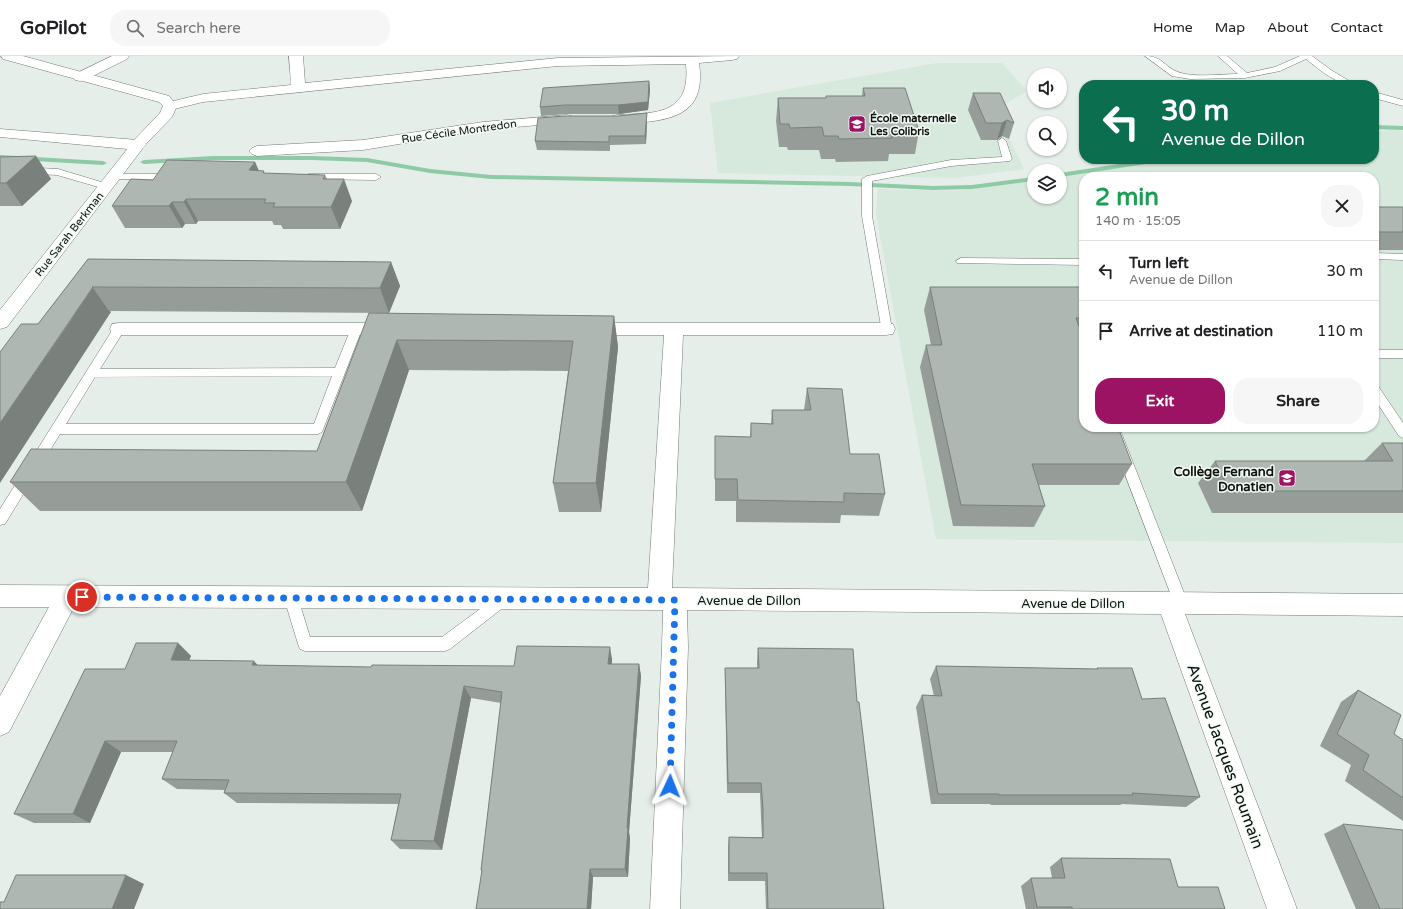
<!DOCTYPE html>
<meta charset="utf-8">
<style>
body{margin:0;font-family:"Varela Round",sans-serif;background:#f6f6f6;color:#202124;height:100vh;display:flex;flex-direction:column;font-size:15px;white-space:nowrap}
*{box-sizing:border-box;margin:0}
p{font-size:13px;color:#757577}
.icon{flex:none;width:22px;height:22px;fill:none;stroke:currentColor;stroke-width:2;stroke-linecap:round;stroke-linejoin:round}
.map{position:relative;flex:1;overflow:hidden}
.drawer{position:absolute;left:1079px;top:116px;width:300px;height:260px;display:flex;flex-direction:column;background:#fff;border-radius:16px;box-shadow:0 1px 3px #0004}
.drawer>*{flex:none}
.guide{position:absolute;left:1079px;top:24px;width:300px;height:84px;border-radius:16px;box-shadow:0 1px 3px #0004;background:#0b6e4f;color:#fff;overflow:hidden}
.fabs{position:absolute;left:1027px;top:12px;display:grid;gap:8px}
.fabs a{display:grid;place-items:center;width:40px;height:40px;border-radius:50%;background:#fff;box-shadow:0 1px 3px #0004;font-size:20px}
.pin{position:absolute;display:grid;place-items:center;width:34px;height:34px;color:#fff;margin:-17px;border:2px solid #fff;border-radius:50%;box-shadow:0 1px 4px #0007}
.me{position:absolute;width:44px;margin:-22px;rotate:2deg;stroke-linejoin:round;filter:drop-shadow(0 0 3px #0008)}
.turn{display:flex;align-items:center;gap:14px;height:84px;padding:0 16px;font-size:18px}
.turn .icon{width:52px;height:52px;stroke-width:2.5}
.turn b{display:block;font-size:28px;line-height:34px}
.round{display:grid;place-items:center;flex:none;width:42px;height:42px;border-radius:16px;background:#f6f6f6}
.summary{display:flex;align-items:center;justify-content:space-between;height:68px;padding:0 16px}
h1{font-size:24px;font-weight:700;line-height:30px;color:#1e9e55}
.action{display:flex;gap:8px;margin-top:auto;padding:8px 16px}
.action a{flex:1;height:46px;border-radius:16px;background:#9c1364;color:#fff;font-size:16px;font-weight:700;line-height:46px;text-align:center}
.action a+a{background:#f6f6f6;color:#202124}
ul{padding:0;list-style:none}
li{display:flex;align-items:center;gap:12px;height:60px;padding:0 16px;border-top:1px solid #e0e0e0}
li div{flex:1}
li b{display:block;font-size:15px}
li em{font-style:normal}
header{display:flex;align-items:center;gap:24px;box-sizing:border-box;height:56px;padding:0 20px;background:#fff;border-bottom:1px solid #e0e0e0}
header strong{font-size:19px}
nav{display:flex;gap:22px;margin-inline-start:auto;font-size:14px}
.search{width:280px;height:36px;background:#f6f6f6;display:flex;align-items:center;gap:10px;box-sizing:border-box;padding:0 14px;border-radius:16px;color:#757577;font-size:15px}
.map>svg:first-child{display:block}
.built{fill:#d7e8dc;fill-rule:evenodd}
.lines{fill:none;stroke-linecap:round;stroke-linejoin:round}
.stream{fill:#8ecaa5;fill-rule:evenodd}
.service-casing{stroke:#737b75;stroke-width:1}
.minor-casing{stroke:#737b75;stroke-width:1}
.secondary-casing{stroke:#737b75;stroke-width:1}
.service{fill:#fff;fill-rule:evenodd}
.minor{fill:#fff;fill-rule:evenodd}
.secondary{fill:#fff;fill-rule:evenodd}
.wall{fill:#969d98}
.shaded-wall{fill:#7a807c}
.building{fill:#aeb7b1;stroke:#7a807c}
.route{stroke:#1a73e8;stroke-width:7;stroke-dasharray:0 12.6}
.labels{text-anchor:middle;stroke-width:3;stroke-linejoin:round;paint-order:stroke}
.far-poi-label{font-size:11px;font-weight:bold;fill:#0e110f;stroke:#f2fcf5;text-anchor:start}
.far-street-label{font-size:11px;fill:#0e110f;stroke:#f2fcf5}
.poi-label{font-size:13px;font-weight:bold;fill:#0e110f;stroke:#f2fcf5;text-anchor:end}
.street-label{font-size:13px;fill:#0e110f;stroke:#f2fcf5}
.near-street-label{font-size:16px;fill:#0e110f;stroke:#f2fcf5}
</style>
<header>
<strong>GoPilot</strong>
<div class="search"><svg class="icon" aria-label="search" viewBox="0 0 24 24"><circle cx="10" cy="10" r="6"/><path d="M15 15l6 6"/></svg>Search here</div>
<nav><a>Home</a><a>Map</a><a>About</a><a>Contact</a></nav>
</header>
<div class="map">
<svg width="1403" height="853" viewBox="0 0 1403 853">
<rect width="100%" height="100%" fill="#e5eee8"/>
<path class="built" d="M 937,7 L 1002,7 L 1027,35 L 995,54 L 1024,113 L 955,122 L 718,117 L 710,47 Z
M 1391,74 L 1403,75 L 1403,487 L 936,483 L 876,158 L 878,133 L 958,135 L 1034,124 L 1034,141 L 1060,141 L 1060,120 L 1183,103 L 1374,103 L 1374,76 ZM 1084,121 L 1374,121 L 1374,371 L 1084,371 Z"/>
<g class="lines">
<path class="stream" d="M 1374,69 L 1403,70 L 1403,74 L 1374,73 Z
M 0,99 L 103,105 L 107,107 L 103,109 L 0,103 Z
M 213,100 L 312,100 L 367,102 L 430,113 L 491,119 L 850,126 L 933,130 L 972,129 L 1034,121 L 1034,125 L 972,133 L 933,134 L 850,130 L 491,123 L 430,117 L 367,106 L 312,104 L 213,104 L 144,108 L 140,106 L 144,104 Z
M 1152,103 L 1170,103 L 1166,105 L 1060,121 L 1060,117 Z"/>
<defs>
<path id="service" d="M 1145,0 C 1163,0 1164,11 1178,16 C 1193,22 1221,18 1238,18 L 1218,0 L 1227,0 L 1247,17 L 1275,11 L 1300,0 L 1312,0 L 1331,14 L 1356,29 C 1337,29 1321,15 1306,3 L 1280,15 L 1245,22 L 1190,23 L 1172,20 Z
M 1374,36 L 1403,44 L 1403,50 L 1374,42 Z
M 1002,82 L 1006,85 L 1012,103 L 1010,105 L 951,110 L 872,125 L 872,160 L 892,273 L 890,276 L 882,276 L 862,160 L 862,123 L 867,120 L 951,104 L 1002,101 L 998,85 Z
M 0,110 L 58,113 L 108,128 L 110,130 L 105,133 L 57,119 L 0,116 Z
M 113,118 L 173,118 L 178,121 L 173,124 L 110,123 L 108,121 L 110,119 Z
M 309,118 L 376,118 L 381,121 L 376,124 L 306,123 L 304,121 L 306,119 Z
M 1374,197 L 1403,198 L 1403,204 L 1374,203 Z
M 961,202 L 1084,203 L 1084,209 L 957,207 L 956,205 Z
M 119,269 L 123,270 L 125,273 L 100,313 L 335,312 L 352,270 L 360,270 L 362,273 L 322,376 L 318,378 L 60,378 L 5,468 L 0,469 L 0,453 L 115,270 ZM 332,320 L 314,368 L 66,368 L 95,321 Z
M 1374,294 L 1403,294 L 1403,302 L 1374,302 Z
M 1374,329 L 1378,330 L 1403,367 L 1403,382 L 1399,380 L 1374,342 Z
M 1107,371 L 1119,371 L 1188,547 L 1186,551 L 1181,553 L 1176,551 L 1174,547 Z
M 291,536 L 296,538 L 298,542 L 310,581 L 442,581 L 499,539 L 504,537 L 509,539 L 511,543 L 509,547 L 450,593 L 445,595 L 305,595 L 300,593 L 298,588 L 284,542 L 286,538 Z"/>
<path id="minor" d="M 112,0 L 129,0 L 127,3 L 85,24 L 80,25 L 75,24 L 73,21 L 75,18 Z
M 289,0 L 303,0 L 305,27 L 558,2 L 739,0 L 737,3 L 732,4 L 699,7 C 705,49 685,62 646,66 C 635,67 623,69 612,66 L 610,63 L 612,60 L 617,59 C 656,57 691,59 686,8 L 558,10 L 203,46 L 170,54 L 165,53 L 163,50 L 165,47 L 203,38 L 291,29 Z
M 567,59 L 572,60 L 574,63 L 572,66 L 483,74 L 363,94 L 257,100 L 252,98 L 249,95 L 252,92 L 257,90 L 363,84 L 483,66 Z
M 0,73 L 138,84 L 143,86 L 146,89 L 143,92 L 138,94 L 0,81 Z
M 119,267 L 394,267 L 401,268 L 403,273 L 401,278 L 394,279 L 119,279 L 112,278 L 110,273 L 112,268 Z
M 586,267 L 886,267 L 893,268 L 895,273 L 893,278 L 886,279 L 683,279 L 672,532 L 1403,538 L 1403,560 L 1185,558 L 1297,853 L 1267,853 L 1161,558 L 687,554 L 688,591 L 680,853 L 650,853 L 662,591 L 663,554 L 74,551 L 9,676 L 0,680 L 0,640 L 49,551 L 0,551 L 0,529 L 648,532 L 664,279 L 586,279 L 579,278 L 577,273 L 579,268 Z"/>
<path id="secondary" d="M 1,0 L 23,0 L 169,40 L 177,50 L 172,61 L 146,88 L 7,271 L 0,273 L 0,254 L 136,82 L 160,57 L 163,50 L 159,46 L 3,3 Z"/>
</defs>
<use href="#service" class="service-casing"/>
<use href="#minor" class="minor-casing"/>
<use href="#secondary" class="secondary-casing"/>
<use href="#service" class="service"/>
<use href="#minor" class="minor"/>
<use href="#secondary" class="secondary"/>
</g>
<path class="wall" d="M 649,25 L 650,34 L 648,54 L 619,58 L 566,58 L 541,60 L 540,51 Z
M 863,32 L 919,75 L 915,98 L 889,98 L 888,105 L 836,106 L 835,103 L 821,103 L 819,94 L 788,94 L 787,91 L 779,91 L 776,65 L 778,42 L 826,42 L 826,40 L 862,40 Z
M 973,37 L 1014,67 L 1009,83 L 1002,80 L 997,84 L 981,84 L 968,54 Z
M 647,57 L 647,65 L 646,88 L 610,89 L 610,95 L 537,94 L 535,85 L 618,60 Z
M 36,100 L 51,123 L 22,150 L 0,150 L 0,101 Z
M 255,106 L 259,115 L 264,117 L 325,119 L 327,123 L 352,145 L 340,173 L 283,173 L 281,169 L 274,169 L 272,165 L 198,165 L 196,168 L 185,168 L 182,172 L 125,172 L 112,150 L 153,124 Z
M 1374,151 L 1403,151 L 1403,194 L 1374,194 Z
M 88,203 L 391,206 L 400,230 L 389,257 L 110,255 L 111,256 L 38,268 Z
M 930,231 L 1084,231 L 1084,371 L 1132,408 L 1119,429 L 1039,429 L 1045,450 L 1034,471 L 953,470 L 920,311 L 926,289 L 931,289 L 924,254 Z
M 369,257 L 614,260 L 618,291 L 601,456 L 559,456 L 553,427 L 568,315 L 409,314 L 362,455 L 40,455 L 10,426 L 317,395 Z
M 807,332 L 850,398 L 885,438 L 879,460 L 841,459 L 840,467 L 736,466 L 736,445 L 715,445 L 715,380 L 750,381 L 751,367 L 771,368 L 772,354 L 804,354 Z
M 1382,387 L 1403,387 L 1403,457 L 1212,457 L 1198,427 L 1215,405 L 1364,405 Z
M 178,587 L 191,600 L 189,604 L 257,609 L 371,611 L 514,610 L 612,603 L 612,608 L 639,608 L 641,620 L 629,776 L 630,782 L 628,821 L 593,821 L 591,853 L 476,853 L 482,816 L 481,814 L 501,647 L 471,642 L 442,794 L 400,793 L 391,784 L 398,748 L 237,747 L 224,737 L 225,734 L 177,733 L 162,723 L 173,696 L 121,696 L 90,767 L 34,767 L 14,758 L 125,613 Z
M 758,592 L 857,646 L 884,853 L 766,853 L 765,825 L 728,825 L 728,790 L 729,781 L 762,781 L 761,762 L 760,737 L 727,737 L 725,625 L 725,612 L 757,612 L 757,605 Z
M 936,610 L 1096,613 L 1097,612 L 1142,643 L 1200,741 L 1186,751 L 1122,748 L 1120,749 L 991,749 L 990,748 L 931,748 L 916,651 L 922,639 L 934,640 L 930,623 Z
M 1358,634 L 1394,678 L 1403,684 L 1403,765 L 1345,725 L 1351,709 L 1320,690 L 1341,646 Z
M 1343,768 L 1403,853 L 1356,853 L 1324,778 Z
M 1061,802 L 1178,831 L 1225,853 L 1026,853 L 1021,830 L 1031,822 L 1052,822 L 1050,811 Z"/>
<path class="shaded-wall" d="M 649,25 L 650,34 L 648,54 L 619,58 L 618,49 Z
M 647,57 L 647,65 L 646,88 L 645,80 Z
M 1007,64 L 1002,80 L 997,84 L 1002,67 Z
M 36,100 L 51,123 L 22,150 L 6,127 Z
M 255,106 L 264,128 L 249,114 Z
M 344,123 L 352,145 L 340,173 L 331,151 Z
M 186,143 L 198,165 L 196,168 L 184,146 Z
M 172,146 L 185,168 L 182,172 L 169,150 Z
M 391,206 L 400,230 L 389,257 L 380,232 Z
M 93,232 L 109,255 L 111,256 L 0,427 L 0,367 Z
M 614,260 L 618,291 L 601,456 L 596,427 Z
M 397,284 L 409,314 L 362,455 L 346,426 Z
M 178,587 L 191,600 L 184,616 L 171,604 Z
M 610,591 L 612,603 L 611,620 L 608,608 Z
M 254,605 L 265,617 L 252,609 Z
M 639,608 L 641,620 L 629,776 L 630,782 L 628,821 L 625,813 L 627,772 Z
M 464,630 L 471,642 L 442,794 L 434,785 Z
M 105,685 L 121,696 L 90,767 L 73,758 Z
M 590,813 L 593,821 L 591,853 L 587,853 Z
M 126,819 L 144,828 L 134,853 L 112,853 Z"/>
<path class="building" d="M 649,25 L 648,46 L 618,49 L 565,49 L 540,51 L 543,32 Z
M 863,32 L 905,32 L 919,75 L 890,76 L 892,82 L 839,83 L 838,80 L 824,80 L 822,71 L 790,72 L 789,68 L 780,68 L 778,42 L 826,42 L 826,40 L 865,40 Z
M 973,37 L 1000,37 L 1014,67 L 1007,64 L 1002,67 L 986,67 Z
M 647,57 L 645,80 L 609,80 L 609,86 L 535,85 L 538,62 L 565,60 L 618,60 Z
M 36,100 L 6,127 L 0,127 L 0,101 Z
M 167,104 L 255,106 L 249,114 L 264,115 L 263,117 L 325,119 L 323,123 L 344,123 L 331,151 L 273,151 L 275,147 L 264,147 L 266,143 L 186,143 L 184,146 L 172,146 L 169,150 L 112,150 L 131,123 L 153,124 Z
M 1374,151 L 1403,151 L 1403,176 L 1374,176 Z
M 88,203 L 391,206 L 380,232 L 92,231 L 93,231 L 0,367 L 0,296 L 21,268 L 38,268 Z
M 930,231 L 1084,231 L 1084,262 L 1076,262 L 1084,284 L 1084,371 L 1118,371 L 1132,408 L 1032,408 L 1045,450 L 961,449 L 926,289 L 942,289 Z
M 369,257 L 614,260 L 596,427 L 553,427 L 573,285 L 397,284 L 346,426 L 10,426 L 31,393 L 317,395 Z
M 807,332 L 842,333 L 850,398 L 879,398 L 885,438 L 844,437 L 844,446 L 738,444 L 737,423 L 715,423 L 715,380 L 751,381 L 751,367 L 773,368 L 772,354 L 811,354 Z
M 1382,387 L 1403,387 L 1403,435 L 1230,435 L 1215,405 L 1393,405 Z
M 136,587 L 178,587 L 171,604 L 254,605 L 252,609 L 371,611 L 372,609 L 514,610 L 517,590 L 610,591 L 608,608 L 639,608 L 627,772 L 628,772 L 625,813 L 590,813 L 587,853 L 476,853 L 482,814 L 481,814 L 502,636 L 464,630 L 434,785 L 391,784 L 401,738 L 224,737 L 229,724 L 162,723 L 177,685 L 105,685 L 73,758 L 14,758 L 85,613 L 125,613 Z
M 758,592 L 853,593 L 857,646 L 859,646 L 884,853 L 768,853 L 767,817 L 729,817 L 729,781 L 763,782 L 763,752 L 761,727 L 728,727 L 725,612 L 759,612 Z
M 936,610 L 1098,613 L 1097,612 L 1132,612 L 1142,643 L 1165,642 L 1200,741 L 1132,737 L 1133,739 L 999,739 L 999,738 L 938,738 L 922,639 L 942,640 Z
M 1358,634 L 1401,659 L 1394,678 L 1403,684 L 1403,742 L 1363,714 L 1369,699 L 1337,678 Z
M 1343,768 L 1403,774 L 1403,853 L 1380,853 Z
M 1061,802 L 1170,803 L 1178,831 L 1218,831 L 1225,853 L 1072,853 L 1072,851 L 1037,851 L 1031,822 L 1065,822 Z
M 16,819 L 126,819 L 112,853 L 0,853 L 0,846 L 4,846 Z"/>
<g class="lines">
<path class="route" d="M 82,541 L 675,544 L 670,730"/>
</g>
<defs>
<symbol id="school-square" viewBox="-11 -11 22 22"><rect x="-9" y="-9" width="18" height="18" rx="4" fill="#9c1364" stroke="#f2fcf5"/><path d="M0-5L7-2L0 1L-7-2ZM-4 1L0 2.5L4 1V4Q0 6-4 4Z" fill="#fff"/></symbol>
</defs>
<g fill-rule="evenodd">
<use href="#school-square" x="847" y="58" width="20" height="20"/>
<use href="#school-square" x="1277" y="412" width="20" height="20"/>
</g>
<g class="labels">
<g class="far-poi-label">
<text x="870" y="66">École maternelle<tspan x="870" dy="13">Les Colibris</tspan></text>
</g>
<g class="far-street-label">
<text transform="translate(459 75) rotate(-8)" y="4">Rue Cécile Montredon</text>
<text transform="translate(69 178) rotate(-52)" y="4">Rue Sarah Berkman</text>
</g>
<g class="poi-label">
<text x="1274" y="420">Collège Fernand<tspan x="1274" dy="15">Donatien</tspan></text>
</g>
<g class="street-label">
<text x="749" y="549">Avenue de Dillon</text>
<text x="1073" y="552">Avenue de Dillon</text>
</g>
<g class="near-street-label">
<text transform="translate(1226 700) rotate(70)" y="6">Avenue Jacques Roumain</text>
</g>
</g>
</svg>
<div class="fabs">
<a><svg class="icon" aria-label="sound" viewBox="0 0 24 24"><path d="M4 9h4l5-4v14l-5-4H4zM17 9q2 3 0 6"/></svg></a>
<a><svg class="icon" aria-label="search" viewBox="0 0 24 24"><circle cx="10" cy="10" r="6"/><path d="M15 15l6 6"/></svg></a>
<a><svg class="icon" aria-label="layers" viewBox="0 0 24 24"><path d="M12 4l9 5-9 5-9-5zM3 14l9 5 9-5"/></svg></a>
</div>
<div class="pin" style="left:82px;top:541px;background:#d93025"><svg class="icon" aria-label="arrive" viewBox="0 0 24 24"><path d="M6 21V4h12l-3 4 3 4H6"/></svg></div>
<svg class="me" style="left:670px;top:730px" viewBox="-20 -20 40 40"><path d="M0-17L14 15 0 8-14 15z" fill="#1a73e8" stroke="#fff" stroke-width="4"/></svg>
<div class="guide">
<div class="turn"><svg class="icon" aria-label="left" viewBox="0 0 24 24"><path d="M17 20v-9H6M10 6l-5 5 5 5"/></svg><div><b>30 m</b>Avenue de Dillon</div></div>
</div>
<section class="drawer">
<div class="summary"><div><h1>2 min</h1><p>140 m · 15:05</p></div><a class="round"><svg class="icon" aria-label="close" viewBox="0 0 24 24"><path d="M6 6l12 12M18 6L6 18"/></svg></a></div>
<ul>
<li><svg class="icon" aria-label="left" viewBox="0 0 24 24"><path d="M17 20v-9H6M10 6l-5 5 5 5"/></svg><div><b>Turn left</b><p>Avenue de Dillon</p></div><em>30 m</em></li>
<li><svg class="icon" aria-label="arrive" viewBox="0 0 24 24"><path d="M6 21V4h12l-3 4 3 4H6"/></svg><div><b>Arrive at destination</b></div><em>110 m</em></li>
</ul>
<div class="action"><a>Exit</a><a>Share</a></div>
</section>
</div>
